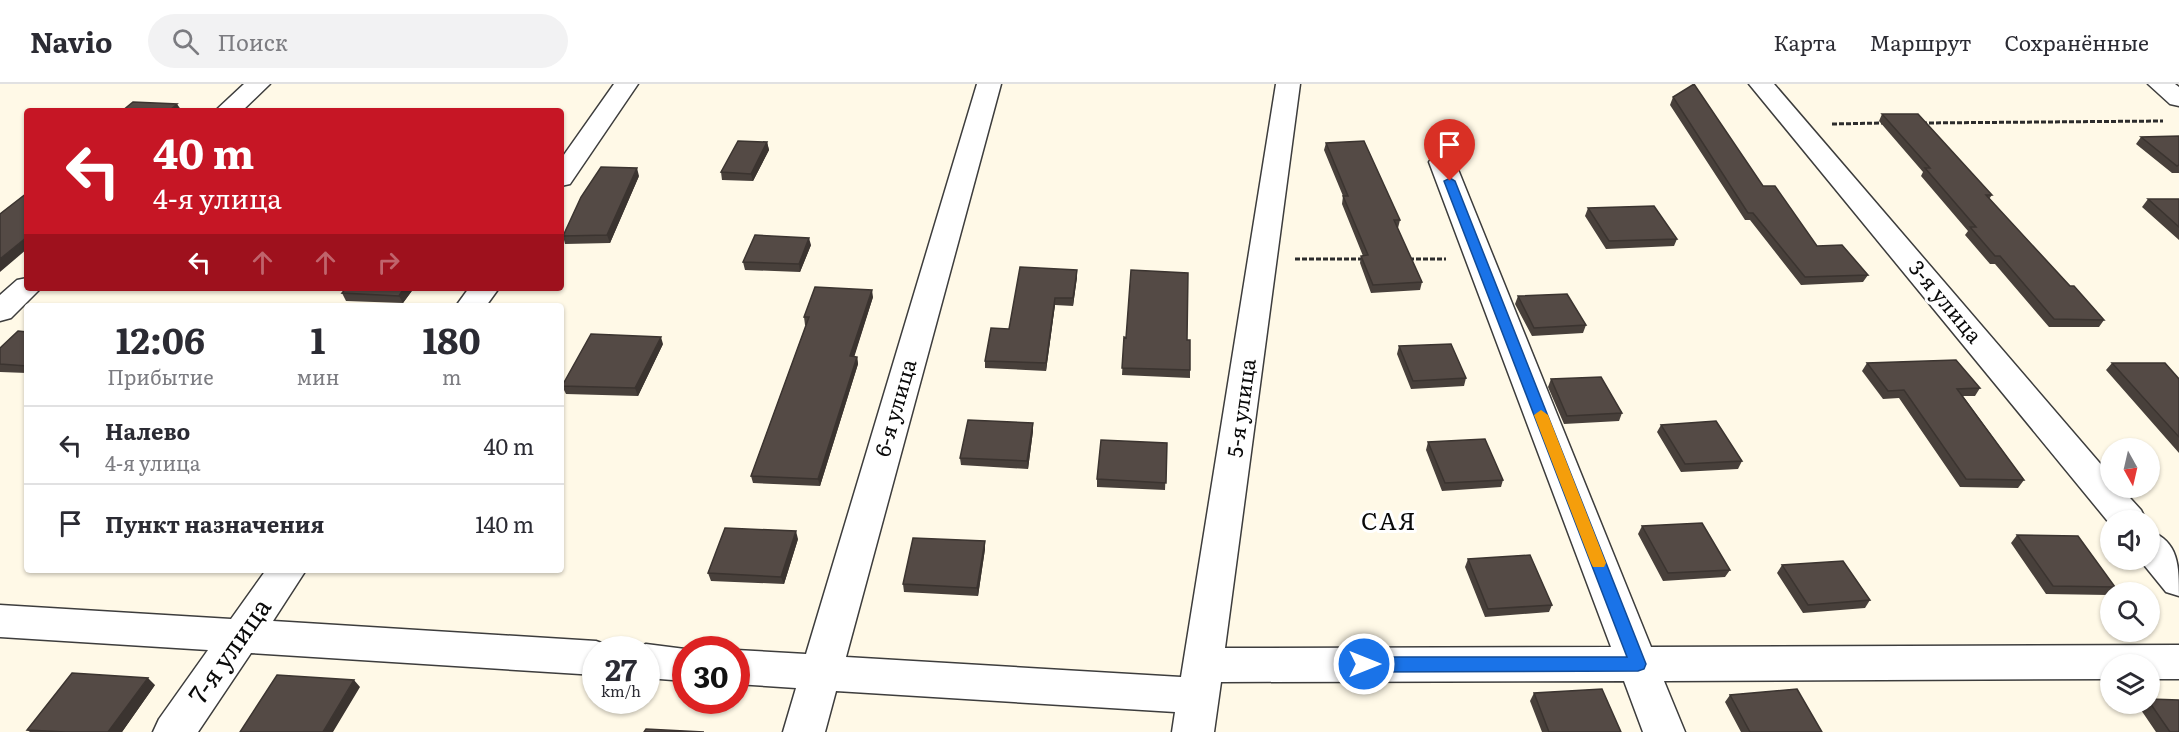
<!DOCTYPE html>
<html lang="ru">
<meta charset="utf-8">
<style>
body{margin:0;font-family:Literata,serif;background:#f2f2f3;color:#2b2b33;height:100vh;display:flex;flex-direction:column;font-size:22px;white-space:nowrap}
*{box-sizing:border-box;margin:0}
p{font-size:20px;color:#7c7c81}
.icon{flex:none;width:33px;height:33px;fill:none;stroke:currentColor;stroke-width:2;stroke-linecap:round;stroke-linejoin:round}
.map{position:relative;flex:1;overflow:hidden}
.drawer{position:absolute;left:24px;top:219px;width:540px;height:270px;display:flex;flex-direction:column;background:#fff;border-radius:6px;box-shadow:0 2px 4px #0004}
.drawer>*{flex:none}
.banner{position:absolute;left:24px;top:24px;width:540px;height:183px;border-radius:6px;box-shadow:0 2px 4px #0004;background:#c61625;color:#fff;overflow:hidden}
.needle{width:39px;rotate:172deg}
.controls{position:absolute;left:2100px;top:354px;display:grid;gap:12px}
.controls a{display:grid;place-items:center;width:60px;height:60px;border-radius:50%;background:#fff;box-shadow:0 2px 4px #0004;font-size:30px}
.speed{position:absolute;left:582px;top:552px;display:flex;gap:12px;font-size:30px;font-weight:700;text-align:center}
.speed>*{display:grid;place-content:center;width:78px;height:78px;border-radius:50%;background:#fff;box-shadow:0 2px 4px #0004;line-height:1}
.speed small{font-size:15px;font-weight:400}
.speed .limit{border:9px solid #d22;background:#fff;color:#111}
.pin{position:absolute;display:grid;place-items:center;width:51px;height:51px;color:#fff;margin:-62px -26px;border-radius:50% 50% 50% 0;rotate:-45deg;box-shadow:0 0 6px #0007}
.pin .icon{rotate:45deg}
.me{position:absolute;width:66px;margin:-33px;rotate:90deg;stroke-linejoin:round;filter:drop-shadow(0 0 4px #0008)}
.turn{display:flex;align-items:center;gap:21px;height:126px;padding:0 30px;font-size:27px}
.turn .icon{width:78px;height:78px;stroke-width:2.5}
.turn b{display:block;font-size:42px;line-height:51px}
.lanes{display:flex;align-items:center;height:57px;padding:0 30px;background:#0003;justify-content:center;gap:30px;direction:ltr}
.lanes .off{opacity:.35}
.eta{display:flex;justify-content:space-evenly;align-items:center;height:102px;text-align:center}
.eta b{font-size:36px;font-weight:700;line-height:42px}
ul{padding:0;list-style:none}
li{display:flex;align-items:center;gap:18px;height:78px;padding:0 30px;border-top:2px solid #e1e1e2}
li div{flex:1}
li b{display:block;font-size:22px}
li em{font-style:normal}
header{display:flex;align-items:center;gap:36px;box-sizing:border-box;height:84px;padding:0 30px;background:#fff;border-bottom:2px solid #e1e1e2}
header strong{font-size:28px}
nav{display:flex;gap:33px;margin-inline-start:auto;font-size:21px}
.search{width:420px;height:54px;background:#f2f2f3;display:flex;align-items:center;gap:15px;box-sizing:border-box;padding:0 21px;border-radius:33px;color:#7c7c81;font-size:22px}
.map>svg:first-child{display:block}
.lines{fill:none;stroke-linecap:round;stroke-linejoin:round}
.street-casing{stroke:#3d3d3d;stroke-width:3}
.path{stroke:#2c2c2c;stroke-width:3;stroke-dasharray:5 2;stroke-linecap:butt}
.street{fill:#fff;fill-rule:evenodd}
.wall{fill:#48403b}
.shaded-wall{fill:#3b3430}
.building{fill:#544a45;stroke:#3b3430;stroke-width:1.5}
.route{fill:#1a73e8;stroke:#114b97;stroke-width:1.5}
.slow{fill:#f59e0b}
.labels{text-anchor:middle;stroke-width:6;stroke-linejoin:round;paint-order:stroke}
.street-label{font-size:21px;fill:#0a0a0a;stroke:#fff}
.quarter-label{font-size:24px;letter-spacing:1.5px;fill:#0a0a0a;stroke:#fff}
.near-street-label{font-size:26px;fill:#0a0a0a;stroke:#fff}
</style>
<header>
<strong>Navio</strong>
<div class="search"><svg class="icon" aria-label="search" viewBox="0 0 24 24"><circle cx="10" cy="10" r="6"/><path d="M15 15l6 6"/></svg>Поиск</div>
<nav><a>Карта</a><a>Маршрут</a><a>Сохранённые</a></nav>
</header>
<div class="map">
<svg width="2179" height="648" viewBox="0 0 2179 648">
<rect width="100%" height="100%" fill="#fff9e7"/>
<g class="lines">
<defs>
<path id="street" d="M 244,0 L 270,0 L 242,27 L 215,27 Z
M 614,0 L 638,0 L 570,100 L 561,102 L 561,75 Z
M 977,0 L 1001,0 L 846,573 L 1181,593 L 1276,0 L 1300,0 L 1225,564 L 1611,563 L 1429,78 L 1433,72 L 1442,70 L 1451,72 L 1455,78 L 1651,563 L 2179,561 L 2179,595 L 2150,595 L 2150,580 L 2110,580 L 2110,595 L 1664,597 L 1685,648 L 1643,648 L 1624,597 L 1221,598 L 1214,648 L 1172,648 L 1175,628 L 836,607 L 825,648 L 783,648 L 796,604 L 736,600 L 736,566 L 806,570 Z
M 1749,0 L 1774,0 L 2110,391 L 2110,404 L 2121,404 L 2141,426 L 2146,436 L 2110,436 L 2110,440 Z
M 2148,0 L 2175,0 L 2179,3 L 2179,22 L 2170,20 Z
M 27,194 L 27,204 L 41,204 L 11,234 L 0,237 L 0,211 L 17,196 Z
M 469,204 L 499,204 L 486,222 L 456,222 Z
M 2150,447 C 2179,458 2179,482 2179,512 L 2166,508 L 2140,476 L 2150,476 Z
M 266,486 L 306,486 L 273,537 L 596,557 L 610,562 L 612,566 L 596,566 L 596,591 L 251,569 L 198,648 L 153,648 L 159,635 L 208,566 L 0,553 L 0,521 L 231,535 Z
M 646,560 L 693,566 L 686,566 L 686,597 L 646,594 L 646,566 L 632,566 Z"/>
</defs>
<use href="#street" class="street-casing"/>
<path class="path" d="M 1922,39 L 2163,37
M 1832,40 L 1884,39
M 1295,175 L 1365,175
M 1409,175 L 1446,175"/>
<use href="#street" class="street"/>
</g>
<path class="wall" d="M 1673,13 L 1763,102 L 1817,162 L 1868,191 L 1863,198 L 1801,201 L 1750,136 L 1745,136 L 1670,21 Z
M 1882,30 L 1992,111 L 1989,115 L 2070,202 L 2104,236 L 2099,243 L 2049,243 L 1995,180 L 1990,180 L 1965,151 L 1968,147 L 1921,92 L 1923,88 L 1879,37 Z
M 2179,52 L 2179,89 L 2172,89 L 2136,60 L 2141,53 Z
M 767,58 L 769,66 L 753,97 L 722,96 L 721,88 Z
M 1326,59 L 1400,136 L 1398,144 L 1397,144 L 1422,198 L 1420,206 L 1371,209 L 1360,179 L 1361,172 L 1363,172 L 1342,120 L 1343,112 L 1324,66 Z
M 639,92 L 610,159 L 565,160 L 563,152 Z
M 2148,115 L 2179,115 L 2179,156 L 2142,123 Z
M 1588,124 L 1677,155 L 1674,162 L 1606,165 L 1585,132 Z
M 811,161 L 800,188 L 745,186 L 743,178 Z
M 1077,193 L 1073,222 L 1055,221 L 1046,287 L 985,284 L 985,277 L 1009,245 Z
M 414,204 L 403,219 L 346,217 L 342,209 Z
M 1518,212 L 1586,241 L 1583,249 L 1532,252 L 1515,220 Z
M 873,213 L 854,272 L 857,273 L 858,280 L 820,402 L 753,399 L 751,392 L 806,241 L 805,241 L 804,233 Z
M 27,248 L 27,289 L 0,288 L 0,264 Z
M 1124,253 L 1187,256 L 1190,286 L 1190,294 L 1122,291 Z
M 663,260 L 638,312 L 566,310 L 562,302 Z
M 1399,262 L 1466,294 L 1464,302 L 1411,305 L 1397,270 Z
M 1867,279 L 1980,304 L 1975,312 L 1963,312 L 2024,396 L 2018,404 L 1960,403 L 1899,314 L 1883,315 L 1862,287 Z
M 2112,279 L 2179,295 L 2179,369 L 2106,286 Z
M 1551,295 L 1622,329 L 1619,337 L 1564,340 L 1548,303 Z
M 1033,339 L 1033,347 L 1028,385 L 961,381 L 960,374 Z
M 1661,341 L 1742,377 L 1738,385 L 1681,388 L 1657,348 Z
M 1428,358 L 1503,396 L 1501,403 L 1442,407 L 1426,366 Z
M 1167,359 L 1165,406 L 1097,403 L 1097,395 Z
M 1642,442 L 1730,486 L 1725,493 L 1663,497 L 1638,450 Z
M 2017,451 L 2115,503 L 2108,511 L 2046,510 L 2011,459 Z
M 798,455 L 784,500 L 711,497 L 708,489 Z
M 985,457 L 985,465 L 978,512 L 904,508 L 903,500 Z
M 1468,475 L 1552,521 L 1549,528 L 1485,533 L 1465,483 Z
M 1782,481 L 1870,516 L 1865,524 L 1803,529 L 1777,489 Z
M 155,601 L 122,648 L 30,648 L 27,646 Z
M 1534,609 L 1621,648 L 1542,648 L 1530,617 Z
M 1730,611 L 1822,648 L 1741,648 L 1725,618 Z
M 2150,615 L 2179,648 L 2156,648 L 2139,623 L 2143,620 L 2150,620 Z"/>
<path class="shaded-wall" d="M 177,20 L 182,27 L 169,27 Z
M 767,58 L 769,66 L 753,97 L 751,90 Z
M 637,84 L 639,92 L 610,159 L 607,151 Z
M 27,153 L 27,165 L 0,188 L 0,175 Z
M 809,154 L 811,161 L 800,188 L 799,180 Z
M 1077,186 L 1077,193 L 1073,222 L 1073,214 Z
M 404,204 L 414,204 L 403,219 L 399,212 Z
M 872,206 L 873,213 L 852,280 L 850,272 Z
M 1055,214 L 1055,221 L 1046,287 L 1046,279 Z
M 661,253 L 663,260 L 638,312 L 635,304 Z
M 857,273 L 858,280 L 820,402 L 818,395 Z
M 1033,339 L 1033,347 L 1028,385 L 1027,377 Z
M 796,447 L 798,455 L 784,500 L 781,493 Z
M 985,457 L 985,465 L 978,512 L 977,504 Z
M 148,594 L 155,601 L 122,648 L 108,648 Z
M 354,596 L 360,603 L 333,648 L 323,648 Z"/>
<path class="building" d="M 1694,0 L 1763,102 L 1775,102 L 1817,162 L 1842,161 L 1868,191 L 1805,193 L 1753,129 L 1748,129 L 1673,13 Z
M 133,18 L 177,20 L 169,27 L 122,27 Z
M 1882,30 L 1918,30 L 1992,111 L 1986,111 L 2070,202 L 2074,202 L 2104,236 L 2054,235 L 2000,172 L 1995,172 L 1970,143 L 1976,143 L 1925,84 L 1930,84 Z
M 2179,52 L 2179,81 L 2177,82 L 2141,53 Z
M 738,57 L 767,58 L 751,90 L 721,88 Z
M 1364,57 L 1400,136 L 1394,136 L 1422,198 L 1373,201 L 1361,172 L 1368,171 L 1343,112 L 1348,112 L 1326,59 Z
M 601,83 L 637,84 L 607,151 L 563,152 L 581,113 Z
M 27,109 L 27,153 L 0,175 L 0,130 Z
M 2148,115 L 2179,115 L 2179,143 Z
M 1654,122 L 1677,155 L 1609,157 L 1588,124 Z
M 755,151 L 809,154 L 799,180 L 743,178 Z
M 1020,183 L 1077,186 L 1073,214 L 1055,214 L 1046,279 L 985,277 L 991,244 L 1009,245 Z
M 1131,186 L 1188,189 L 1187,256 L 1190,256 L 1190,286 L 1122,284 L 1124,253 L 1126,254 Z
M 815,203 L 872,206 L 850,272 L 857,273 L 818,395 L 751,392 L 809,233 L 804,233 Z
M 346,204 L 404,204 L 399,212 L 342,209 Z
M 1567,210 L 1586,241 L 1534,244 L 1518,212 Z
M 18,247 L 27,248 L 27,282 L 0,280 L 0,264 Z
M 591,250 L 661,253 L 635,304 L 562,302 Z
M 1451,260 L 1466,294 L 1413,297 L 1399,262 Z
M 1956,276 L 1980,304 L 1957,305 L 2024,396 L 1966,395 L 1904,306 L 1888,307 L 1867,279 Z
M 2112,279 L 2165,279 L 2179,295 L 2179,353 Z
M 1601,293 L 1622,329 L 1567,332 L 1551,295 Z
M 968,336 L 1033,339 L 1027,377 L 960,374 Z
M 1716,337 L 1742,377 L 1685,380 L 1661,341 Z
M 1485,355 L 1503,396 L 1445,399 L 1428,358 Z
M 1101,356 L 1167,359 L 1166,399 L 1097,395 Z
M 1702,439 L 1730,486 L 1668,489 L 1642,442 Z
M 725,444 L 796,447 L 781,493 L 708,489 Z
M 2017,451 L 2078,452 L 2115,503 L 2053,502 Z
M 913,454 L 985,457 L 977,504 L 903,500 Z
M 1530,471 L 1552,521 L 1488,525 L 1468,475 Z
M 1843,477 L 1870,516 L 1808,521 L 1782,481 Z
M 72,589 L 148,594 L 108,648 L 65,648 L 27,646 Z
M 277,591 L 354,596 L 323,648 L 240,648 Z
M 1602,605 L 1621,648 L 1549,648 L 1534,609 Z
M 1797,605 L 1822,648 L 1750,648 L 1730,611 Z
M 2150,615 L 2179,616 L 2179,648 L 2170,648 L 2150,619 Z
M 646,645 L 704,648 L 644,648 Z"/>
<path class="route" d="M 1450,94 L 1455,97 L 1646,580 L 1644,585 L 1638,587 L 1364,588 L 1358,586 L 1356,580 L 1358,575 L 1364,573 L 1627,573 L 1444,97 Z"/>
<path class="slow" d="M 1541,326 L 1548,331 L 1606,479 L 1604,483 L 1593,483 L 1591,479 L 1534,331 Z"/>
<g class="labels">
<g class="street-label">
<text transform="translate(1945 218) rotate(50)" y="7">3-я улица</text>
<text transform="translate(896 324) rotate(-74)" y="7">6-я улица</text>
<text transform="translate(1242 324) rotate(-82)" y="7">5-я улица</text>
</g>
<g class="quarter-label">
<text x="1389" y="446">САЯ</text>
</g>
<g class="near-street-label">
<text transform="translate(230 567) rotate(-55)" y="9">7-я улица</text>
</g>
</g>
</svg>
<div class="controls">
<a><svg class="needle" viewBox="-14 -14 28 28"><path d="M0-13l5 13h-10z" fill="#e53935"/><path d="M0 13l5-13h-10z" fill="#7c7c81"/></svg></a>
<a><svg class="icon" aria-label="sound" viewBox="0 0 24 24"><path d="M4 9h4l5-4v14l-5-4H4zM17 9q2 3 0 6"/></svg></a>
<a><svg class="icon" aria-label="search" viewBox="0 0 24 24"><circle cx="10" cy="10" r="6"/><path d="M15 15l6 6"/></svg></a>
<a><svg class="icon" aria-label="layers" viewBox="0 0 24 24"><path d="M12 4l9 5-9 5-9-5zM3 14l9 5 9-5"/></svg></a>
</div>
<div class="speed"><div>27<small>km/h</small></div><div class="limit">30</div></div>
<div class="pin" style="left:1450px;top:97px;background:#d93025"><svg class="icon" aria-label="arrive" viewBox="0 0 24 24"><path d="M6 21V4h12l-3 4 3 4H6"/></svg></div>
<svg class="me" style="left:1364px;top:580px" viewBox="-20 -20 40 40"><circle r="17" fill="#1a73e8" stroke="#fff" stroke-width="3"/><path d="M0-11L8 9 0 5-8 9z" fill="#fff"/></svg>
<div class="banner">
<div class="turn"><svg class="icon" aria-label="left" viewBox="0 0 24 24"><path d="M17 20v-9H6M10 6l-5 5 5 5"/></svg><div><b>40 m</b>4-я улица</div></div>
<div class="lanes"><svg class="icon" aria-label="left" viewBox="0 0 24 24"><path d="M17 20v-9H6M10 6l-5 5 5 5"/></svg><svg class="icon off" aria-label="ahead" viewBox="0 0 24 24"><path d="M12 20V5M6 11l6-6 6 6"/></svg><svg class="icon off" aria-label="ahead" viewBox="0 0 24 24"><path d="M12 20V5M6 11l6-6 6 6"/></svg><svg class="icon off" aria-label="right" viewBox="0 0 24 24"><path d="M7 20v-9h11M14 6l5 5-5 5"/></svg></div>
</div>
<section class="drawer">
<div class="eta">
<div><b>12:06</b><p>Прибытие</p></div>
<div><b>1</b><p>мин</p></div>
<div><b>180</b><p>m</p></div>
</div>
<ul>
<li><svg class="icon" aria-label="left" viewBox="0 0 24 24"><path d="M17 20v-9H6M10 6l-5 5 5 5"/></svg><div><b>Налево</b><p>4-я улица</p></div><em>40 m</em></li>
<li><svg class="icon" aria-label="arrive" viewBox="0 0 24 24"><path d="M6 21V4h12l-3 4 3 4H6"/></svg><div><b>Пункт назначения</b></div><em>140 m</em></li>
</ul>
</section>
</div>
